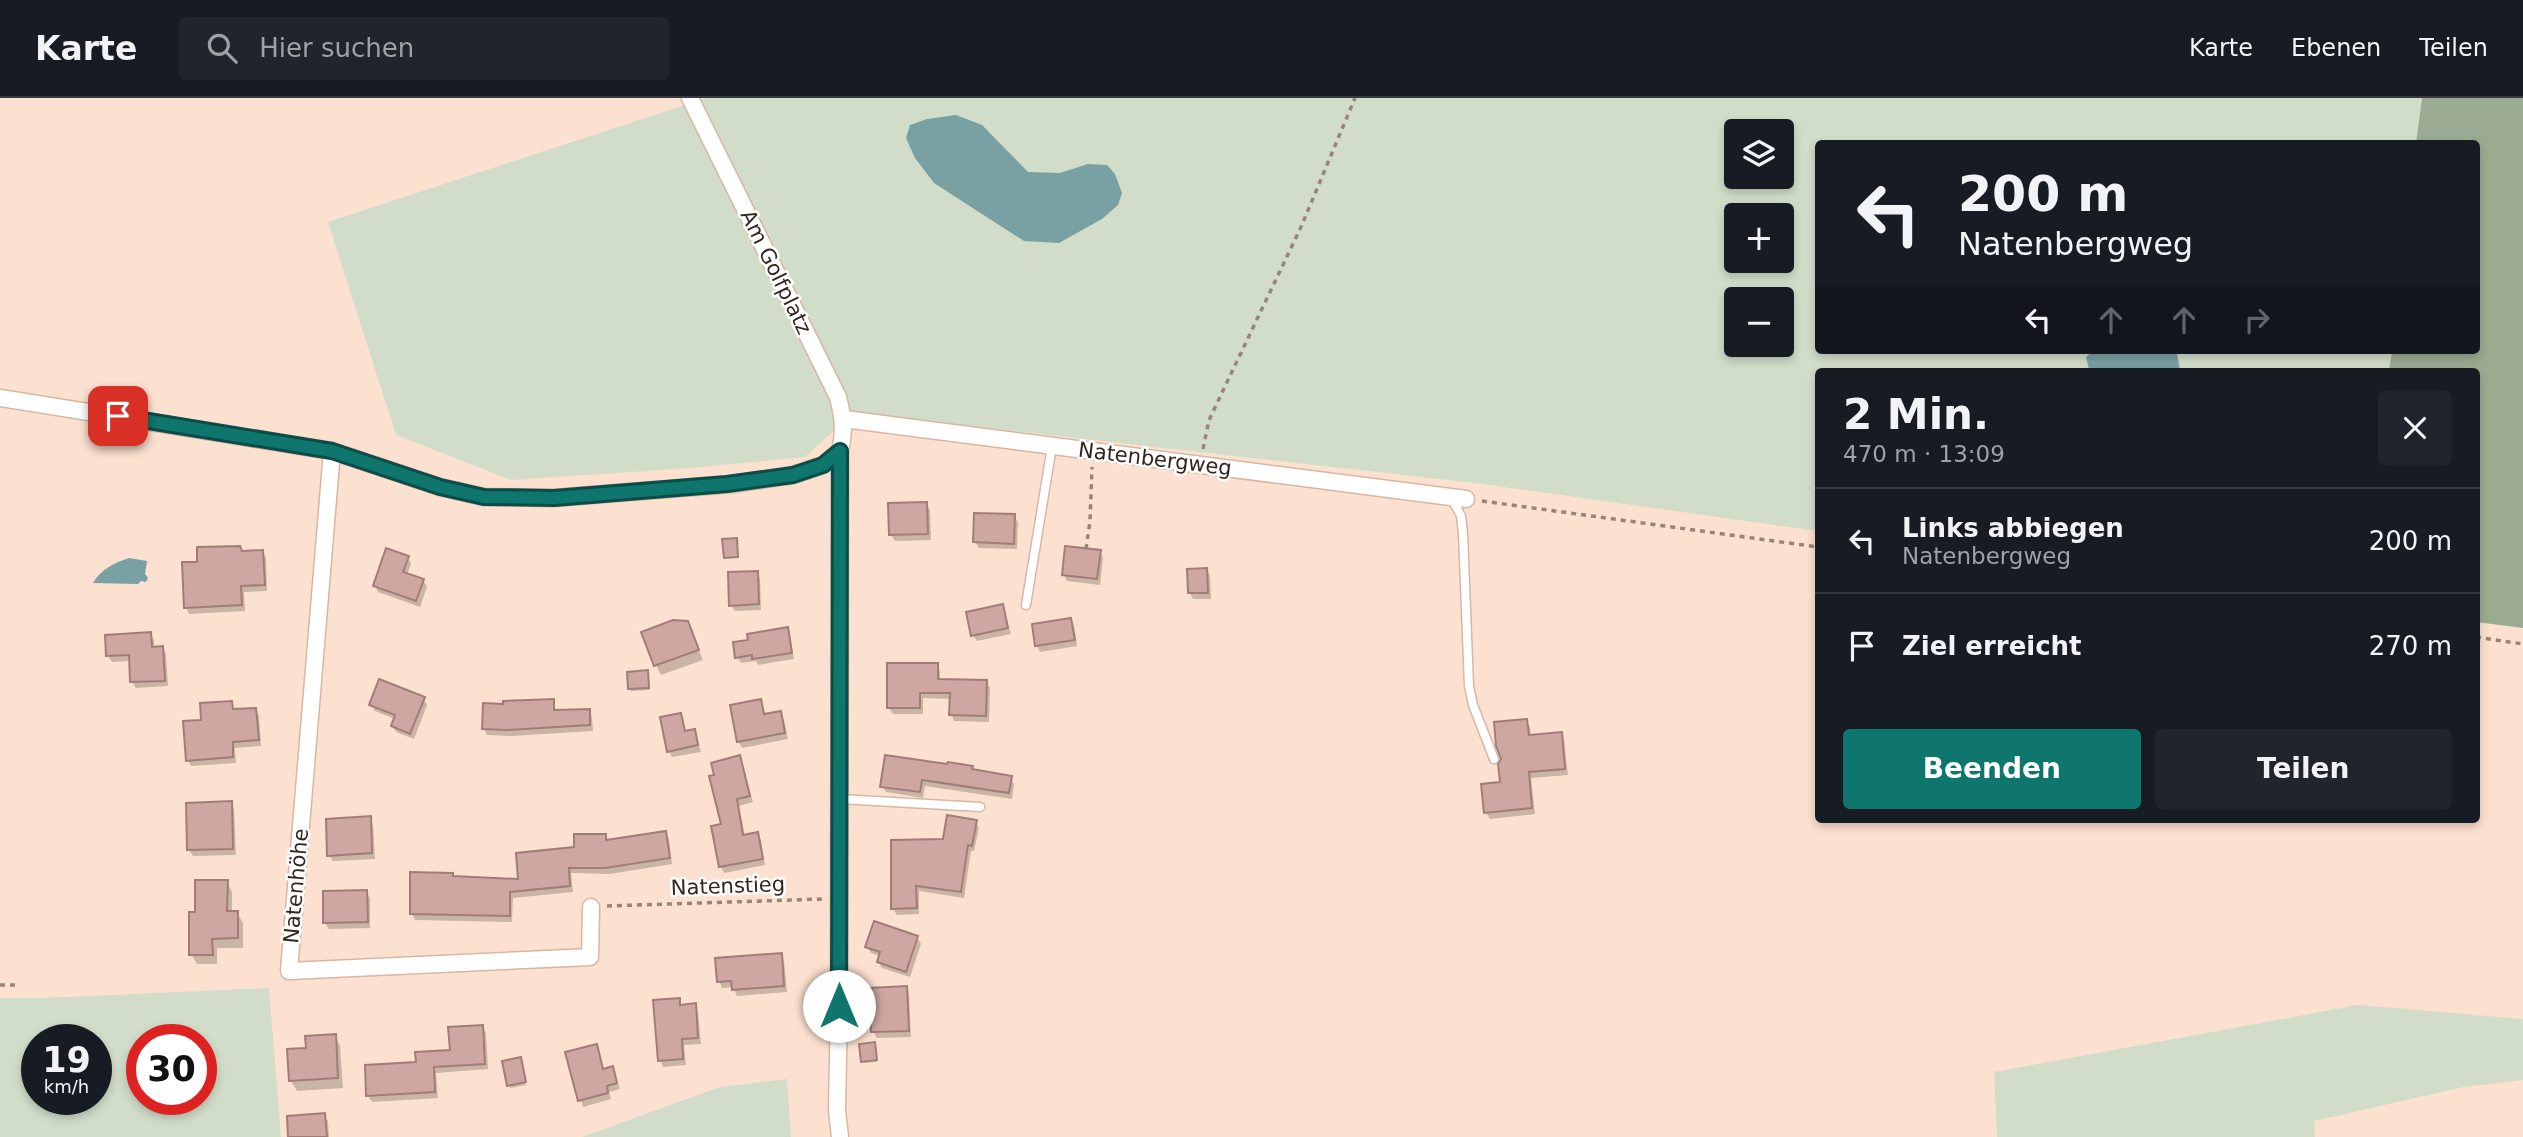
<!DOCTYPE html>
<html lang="de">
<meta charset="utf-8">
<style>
body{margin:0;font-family:"DejaVu Sans",sans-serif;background:#20242c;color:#f1f3f6;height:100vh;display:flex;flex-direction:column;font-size:26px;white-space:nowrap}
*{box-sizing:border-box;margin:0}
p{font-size:23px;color:#9ea1a6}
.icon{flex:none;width:38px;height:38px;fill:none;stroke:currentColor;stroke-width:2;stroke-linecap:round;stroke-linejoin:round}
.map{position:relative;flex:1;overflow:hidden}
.details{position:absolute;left:1815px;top:270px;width:665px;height:455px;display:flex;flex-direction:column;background:#171b24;border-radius:7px;box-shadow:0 4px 10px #0003}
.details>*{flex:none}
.guide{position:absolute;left:1815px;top:42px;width:665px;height:214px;border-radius:7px;box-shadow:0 4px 10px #0003;background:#171b24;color:#f1f3f6;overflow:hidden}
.fabs{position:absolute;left:1724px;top:21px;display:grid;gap:14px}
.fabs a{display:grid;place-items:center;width:70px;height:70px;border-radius:7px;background:#171b24;box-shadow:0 4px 10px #0003;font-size:35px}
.speed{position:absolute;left:21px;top:926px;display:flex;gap:14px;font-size:35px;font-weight:700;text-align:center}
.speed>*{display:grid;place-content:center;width:91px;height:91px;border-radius:50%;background:#171b24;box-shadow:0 4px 10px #0003;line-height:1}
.speed small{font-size:18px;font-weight:400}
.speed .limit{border:10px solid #d22;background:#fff;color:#111}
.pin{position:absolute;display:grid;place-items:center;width:60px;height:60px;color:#fff;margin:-30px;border-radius:14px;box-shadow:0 4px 10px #0006}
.me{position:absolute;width:77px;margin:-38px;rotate:0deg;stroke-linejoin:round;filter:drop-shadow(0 0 5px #0008)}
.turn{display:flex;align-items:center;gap:24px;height:147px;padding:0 28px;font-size:32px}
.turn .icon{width:91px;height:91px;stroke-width:2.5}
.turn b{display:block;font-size:49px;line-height:60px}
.lanes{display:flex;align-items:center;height:66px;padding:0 28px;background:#0003;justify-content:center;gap:35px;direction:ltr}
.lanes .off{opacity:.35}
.round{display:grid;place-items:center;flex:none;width:74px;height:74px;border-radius:7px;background:#20242c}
.overview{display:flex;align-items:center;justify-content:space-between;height:119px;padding:0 28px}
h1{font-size:42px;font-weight:800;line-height:52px}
.button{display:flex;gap:14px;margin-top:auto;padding:14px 28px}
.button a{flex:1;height:80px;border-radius:7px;background:#0f766e;color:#fff;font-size:28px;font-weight:800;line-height:80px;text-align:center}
.button a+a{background:#20242c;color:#f1f3f6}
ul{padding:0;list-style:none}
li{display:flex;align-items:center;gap:21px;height:105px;padding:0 28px;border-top:2px solid #363941}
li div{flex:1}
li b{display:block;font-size:26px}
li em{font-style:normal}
header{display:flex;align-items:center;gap:42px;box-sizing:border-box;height:98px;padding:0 35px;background:#171b24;border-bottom:2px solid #363941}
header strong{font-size:33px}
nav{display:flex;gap:38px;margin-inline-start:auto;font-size:24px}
.search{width:490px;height:63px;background:#20242c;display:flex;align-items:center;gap:18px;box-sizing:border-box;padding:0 24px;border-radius:7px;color:#9ea1a6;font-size:26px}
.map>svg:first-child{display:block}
.green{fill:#d1ddc9;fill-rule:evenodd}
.forest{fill:#9bab91}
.water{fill:#79a0a3}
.shadow{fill:#0003}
.building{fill:#cfa7a2;stroke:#a27d78;stroke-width:2}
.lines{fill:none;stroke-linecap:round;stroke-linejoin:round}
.service-casing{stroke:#d8b6a2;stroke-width:11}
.minor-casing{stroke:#d8b6a2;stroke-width:19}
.path{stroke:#998478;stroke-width:3.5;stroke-dasharray:5 5;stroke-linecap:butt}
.service{stroke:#fff;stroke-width:8}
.minor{stroke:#fff;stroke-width:16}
.route-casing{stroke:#0a4d48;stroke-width:18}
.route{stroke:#0f766e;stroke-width:12}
.labels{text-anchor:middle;stroke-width:5;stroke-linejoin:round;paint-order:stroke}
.street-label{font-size:21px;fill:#33261e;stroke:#fff}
</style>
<header>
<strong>Karte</strong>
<div class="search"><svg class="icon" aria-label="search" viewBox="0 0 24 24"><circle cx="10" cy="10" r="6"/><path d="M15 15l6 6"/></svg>Hier suchen</div>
<nav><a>Karte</a><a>Ebenen</a><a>Teilen</a></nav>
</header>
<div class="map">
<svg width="2523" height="1039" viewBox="0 0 2523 1039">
<rect width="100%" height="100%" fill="#fde1d0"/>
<path class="green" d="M 706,0 L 2422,0 L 2416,45 L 1818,46 L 1818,252 L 2392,252 L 2389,273 L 1818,273 L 1818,433 L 1475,385 L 853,315 L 805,359 L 691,370 L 511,382 L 396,337 L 328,124 ZM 1736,33 L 1782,33 L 1782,79 L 1736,79 ZM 1736,117 L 1782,117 L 1782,163 L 1736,163 ZM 1736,201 L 1782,201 L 1782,247 L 1736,247 Z
M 269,890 L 281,1039 L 0,1039 L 0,900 L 43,900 ZM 37,942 L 96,942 L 96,1001 L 37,1001 ZM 142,942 L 201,942 L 201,1001 L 142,1001 Z
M 2358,907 L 2523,921 L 2523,982 L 2464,989 L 2314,1023 L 2315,1039 L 1997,1039 L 1994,974 Z
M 787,981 L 791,1039 L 582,1039 L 720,989 Z"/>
<path class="forest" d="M 2422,0 L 2523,0 L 2523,530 L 2476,524 L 2476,273 L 2389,273 L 2392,252 L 2476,252 L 2476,46 L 2416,45 Z"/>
<path class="water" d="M 956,17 L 982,27 L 1028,74 L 1060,75 L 1088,66 L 1107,67 L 1115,76 L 1122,95 L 1118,107 L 1102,121 L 1059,145 L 1024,143 L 934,85 L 915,60 L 906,40 L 910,27 L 927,21 Z
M 2094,252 L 2173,252 L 2177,256 L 2180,271 L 2098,273 L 2089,271 L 2086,259 Z
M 129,460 L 147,463 L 145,476 L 148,480 L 146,484 L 141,483 L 138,486 L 93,485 C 101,471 114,465 129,460 Z"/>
<path class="shadow" d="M 926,406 L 930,412 L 931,442 L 895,443 L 891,437 Z
M 1014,418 L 1018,424 L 1017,451 L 979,450 L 975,444 Z
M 262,454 L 266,460 L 267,493 L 244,494 L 245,513 L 189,516 L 186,509 L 242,455 Z
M 1100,454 L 1103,460 L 1100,487 L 1067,483 L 1064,477 Z
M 408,460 L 411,466 L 407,477 L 423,482 L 427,489 L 420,509 L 378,494 L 375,487 Z
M 1207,471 L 1210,478 L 1211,501 L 1193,501 L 1190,495 Z
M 757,475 L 760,481 L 761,512 L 735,513 L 731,507 Z
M 1002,508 L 1011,536 L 977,543 L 973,537 Z
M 1070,521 L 1074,528 L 1077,548 L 1040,554 L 1037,548 L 1033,527 Z
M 687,525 L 703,562 L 661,577 L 656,567 Z
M 787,531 L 790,537 L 794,561 L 758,567 L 756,563 L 741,565 L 737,559 L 750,543 Z
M 150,536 L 154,542 L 154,551 L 162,550 L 166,556 L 168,588 L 136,590 L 132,584 L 131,563 L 112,564 L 108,558 Z
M 937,567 L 940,573 L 940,582 L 986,584 L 990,590 L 989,624 L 954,623 L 951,616 L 951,601 L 923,600 L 923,616 L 893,616 L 889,610 Z
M 647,574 L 649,592 L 631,593 L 629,591 Z
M 423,600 L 427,607 L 414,641 L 396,634 L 393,628 L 395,621 L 375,613 L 371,607 Z
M 553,603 L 556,614 L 589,613 L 592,619 L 593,633 L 512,638 L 487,637 L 484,630 Z
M 761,603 L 766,618 L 780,615 L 784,622 L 788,641 L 742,650 L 738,643 Z
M 231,605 L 235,613 L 255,612 L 259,618 L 261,648 L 235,650 L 236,665 L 191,668 L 188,662 L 203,624 Z
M 680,617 L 686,634 L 694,633 L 697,639 L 701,654 L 672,659 L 669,653 Z
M 1526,623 L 1530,629 L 1531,639 L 1561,636 L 1564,642 L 1568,677 L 1531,680 L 1535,716 L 1490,721 L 1486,715 L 1501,686 Z
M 739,659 L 753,704 L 739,708 L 745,738 L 757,736 L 761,742 L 765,767 L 724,775 L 721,769 L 723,727 Z
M 972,670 L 974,674 L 1010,680 L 1014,686 L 1012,701 L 925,688 L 923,700 L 886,694 L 882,688 Z
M 231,705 L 234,711 L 236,757 L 193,758 L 189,752 Z
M 370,720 L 373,727 L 375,761 L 333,763 L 329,757 Z
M 975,724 L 979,730 L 974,753 L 971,753 L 964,800 L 919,793 L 919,816 L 897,817 L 893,811 L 944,743 Z
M 665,735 L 669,741 L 672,766 L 610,776 L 571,775 L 573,794 L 513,800 L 512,824 L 415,822 L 412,816 L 454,780 L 520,782 L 576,751 L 605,738 L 609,743 Z
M 227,784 L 232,794 L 232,815 L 237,815 L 243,825 L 243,850 L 217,850 L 217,866 L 197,866 L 191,856 L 196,815 Z
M 366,794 L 370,800 L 370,830 L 329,831 L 325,825 Z
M 917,839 L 921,846 L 910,879 L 882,870 L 878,863 L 880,858 L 871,855 L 867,848 Z
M 781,856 L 784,863 L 787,894 L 737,898 L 733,889 L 722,890 L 719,883 Z
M 906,890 L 909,896 L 911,939 L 877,940 L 873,934 Z
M 679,902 L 682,908 L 695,907 L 698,914 L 701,946 L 684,947 L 686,967 L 663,969 L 660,962 Z
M 482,929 L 486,935 L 488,971 L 436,975 L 438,1000 L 372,1004 L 368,998 L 451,954 Z
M 335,938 L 340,948 L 343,990 L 297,993 L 291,983 L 307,952 Z
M 596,948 L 604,972 L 612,970 L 620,991 L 609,994 L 611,1001 L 583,1009 L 567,955 Z
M 875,948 L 877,964 L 864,965 L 863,963 Z
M 521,964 L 526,987 L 510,990 L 504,965 Z
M 324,1017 L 328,1023 L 329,1039 L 290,1039 Z"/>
<path class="building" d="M 927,404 L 928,436 L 889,437 L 888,405 Z
M 974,415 L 1015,416 L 1014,446 L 973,444 Z
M 737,440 L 738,459 L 724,460 L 722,441 Z
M 240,448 L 242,453 L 263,452 L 265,487 L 241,488 L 242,507 L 184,510 L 182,464 L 197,464 L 197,449 Z
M 1065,448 L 1101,452 L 1097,481 L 1062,477 Z
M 386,450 L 409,458 L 403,474 L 424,481 L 416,503 L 373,488 Z
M 1207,470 L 1208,495 L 1188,495 L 1187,471 Z
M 758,473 L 759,506 L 729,508 L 728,474 Z
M 1003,506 L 1008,530 L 971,538 L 966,514 Z
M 1071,520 L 1075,542 L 1035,548 L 1032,526 Z
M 673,522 L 688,523 L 699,552 L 654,568 L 641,534 Z
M 788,529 L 792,555 L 752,561 L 752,557 L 735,560 L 733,544 L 748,542 L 747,536 Z
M 151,534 L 152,549 L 163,548 L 165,583 L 130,584 L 129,557 L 106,558 L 105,537 Z
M 887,565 L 938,565 L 938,581 L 987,582 L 986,618 L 949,617 L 950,595 L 920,595 L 920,610 L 887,610 Z
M 648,572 L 649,590 L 628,591 L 627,574 Z
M 379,581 L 425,599 L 410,636 L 391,628 L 395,617 L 369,607 Z
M 554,601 L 554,612 L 590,611 L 590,627 L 507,632 L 482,631 L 483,605 L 503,606 L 503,603 Z
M 761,601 L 764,616 L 781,613 L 785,635 L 737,644 L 730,607 Z
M 232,603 L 233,611 L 256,610 L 259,642 L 233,644 L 233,659 L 186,663 L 183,623 L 201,622 L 200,605 Z
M 681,615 L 685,633 L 695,631 L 698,647 L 667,654 L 660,619 Z
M 1527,621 L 1529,637 L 1562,634 L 1565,671 L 1529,674 L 1532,710 L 1484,715 L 1481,686 L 1500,684 L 1498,666 L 1501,661 L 1496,648 L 1494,624 Z
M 740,657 L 750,698 L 737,701 L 743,737 L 758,734 L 763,761 L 719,769 L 711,728 L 721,726 L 709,678 L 714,677 L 711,665 Z
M 885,657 L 947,666 L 948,664 L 973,668 L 972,671 L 1012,678 L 1009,695 L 922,682 L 920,694 L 880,689 Z
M 232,703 L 233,751 L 187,752 L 186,705 Z
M 947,717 L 977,722 L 972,748 L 968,747 L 961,794 L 916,788 L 917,810 L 891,811 L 891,742 L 943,741 Z
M 371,718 L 372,755 L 327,758 L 326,721 Z
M 666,733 L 670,760 L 605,770 L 569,770 L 570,788 L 510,794 L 510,818 L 410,816 L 410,774 L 453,775 L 453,778 L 518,781 L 516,755 L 574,749 L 574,736 L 606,736 L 606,742 Z
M 195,782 L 228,782 L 227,813 L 238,813 L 238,840 L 212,841 L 213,857 L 189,857 L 189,814 L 195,814 Z
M 367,792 L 368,824 L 323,825 L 323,793 Z
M 874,823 L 918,838 L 906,874 L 877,864 L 880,854 L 865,849 Z
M 782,855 L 784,888 L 732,892 L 731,883 L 717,884 L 715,860 Z
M 907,888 L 909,933 L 871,934 L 869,890 Z
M 680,900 L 680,907 L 696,905 L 698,940 L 682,941 L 683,961 L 658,963 L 653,902 Z
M 483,927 L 485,966 L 434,969 L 435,994 L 366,998 L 365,967 L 416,964 L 415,954 L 450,952 L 448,929 Z
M 336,936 L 338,980 L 289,983 L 287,951 L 306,950 L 305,938 Z
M 875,944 L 877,962 L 861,964 L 859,946 Z
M 597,946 L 603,971 L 613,968 L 617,985 L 607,988 L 608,995 L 578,1003 L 565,954 Z
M 521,959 L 526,984 L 507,988 L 502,963 Z
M 325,1015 L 327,1039 L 288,1039 L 287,1018 Z"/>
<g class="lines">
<defs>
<path id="service" d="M 1451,399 L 1461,418 L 1463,435 L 1469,588 L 1473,607 L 1494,661
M 1026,507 L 1052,348
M 840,701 L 980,709"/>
<path id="minor" d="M 690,0 L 838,299 C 843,319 845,333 840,353 L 839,907 L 837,1012 L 840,1039
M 0,300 L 332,353 L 440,389 L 484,399 L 553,400 L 732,386 L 793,377 L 823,367 L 840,353
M 844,321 L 1466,401
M 332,353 L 289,873 L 590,859 L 591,809"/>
</defs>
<use href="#service" class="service-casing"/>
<use href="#minor" class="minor-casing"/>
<path class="path" d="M 1203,351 L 1209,322 L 1301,129 L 1355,0
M 1482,403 L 1818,449
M 1086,451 L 1090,423 L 1092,369
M 2476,539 L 2523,546
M 607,808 L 823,801
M 0,887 L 15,887"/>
<use href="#service" class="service"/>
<use href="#minor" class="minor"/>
</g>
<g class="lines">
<defs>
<path id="route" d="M 118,318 L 332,353 L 440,389 L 484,399 L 554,400 L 727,386 L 793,377 L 823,367 L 840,353 L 839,908"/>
</defs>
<use href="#route" class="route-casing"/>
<use href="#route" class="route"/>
</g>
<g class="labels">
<g class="street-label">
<text transform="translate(776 174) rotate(64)" y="7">Am Golfplatz</text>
<text transform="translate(1155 361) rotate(7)" y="7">Natenbergweg</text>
<text transform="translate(296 788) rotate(-85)" y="7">Natenhöhe</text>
<text transform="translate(728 788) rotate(-2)" y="7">Natenstieg</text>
</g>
</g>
</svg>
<div class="fabs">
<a><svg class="icon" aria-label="layers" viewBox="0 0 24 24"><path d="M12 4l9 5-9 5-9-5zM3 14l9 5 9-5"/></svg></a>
<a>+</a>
<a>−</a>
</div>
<div class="speed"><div>19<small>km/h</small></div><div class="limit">30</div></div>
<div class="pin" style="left:118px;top:318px;background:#d93025"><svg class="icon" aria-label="arrive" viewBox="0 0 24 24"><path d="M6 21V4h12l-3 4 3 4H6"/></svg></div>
<svg class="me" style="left:839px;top:908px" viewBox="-20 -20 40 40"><circle r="19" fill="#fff"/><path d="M0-13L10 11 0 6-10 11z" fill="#0f766e"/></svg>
<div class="guide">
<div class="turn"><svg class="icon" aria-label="left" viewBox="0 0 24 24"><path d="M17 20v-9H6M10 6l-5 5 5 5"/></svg><div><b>200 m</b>Natenbergweg</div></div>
<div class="lanes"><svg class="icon" aria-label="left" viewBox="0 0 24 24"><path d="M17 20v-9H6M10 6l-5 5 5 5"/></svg><svg class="icon off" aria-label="ahead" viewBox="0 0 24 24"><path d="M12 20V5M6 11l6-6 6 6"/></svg><svg class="icon off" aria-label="ahead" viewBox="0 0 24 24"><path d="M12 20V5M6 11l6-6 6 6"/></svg><svg class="icon off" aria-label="right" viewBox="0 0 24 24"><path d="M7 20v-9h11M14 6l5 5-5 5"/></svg></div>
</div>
<section class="details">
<div class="overview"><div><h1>2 Min.</h1><p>470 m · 13:09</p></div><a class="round"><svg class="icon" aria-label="close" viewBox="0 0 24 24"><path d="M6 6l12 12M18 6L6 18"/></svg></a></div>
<ul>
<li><svg class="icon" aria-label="left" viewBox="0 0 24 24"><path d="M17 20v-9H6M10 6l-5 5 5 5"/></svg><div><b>Links abbiegen</b><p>Natenbergweg</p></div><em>200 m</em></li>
<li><svg class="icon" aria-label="arrive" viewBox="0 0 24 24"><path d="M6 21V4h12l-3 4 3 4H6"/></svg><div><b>Ziel erreicht</b></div><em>270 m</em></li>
</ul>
<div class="button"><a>Beenden</a><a>Teilen</a></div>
</section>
</div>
